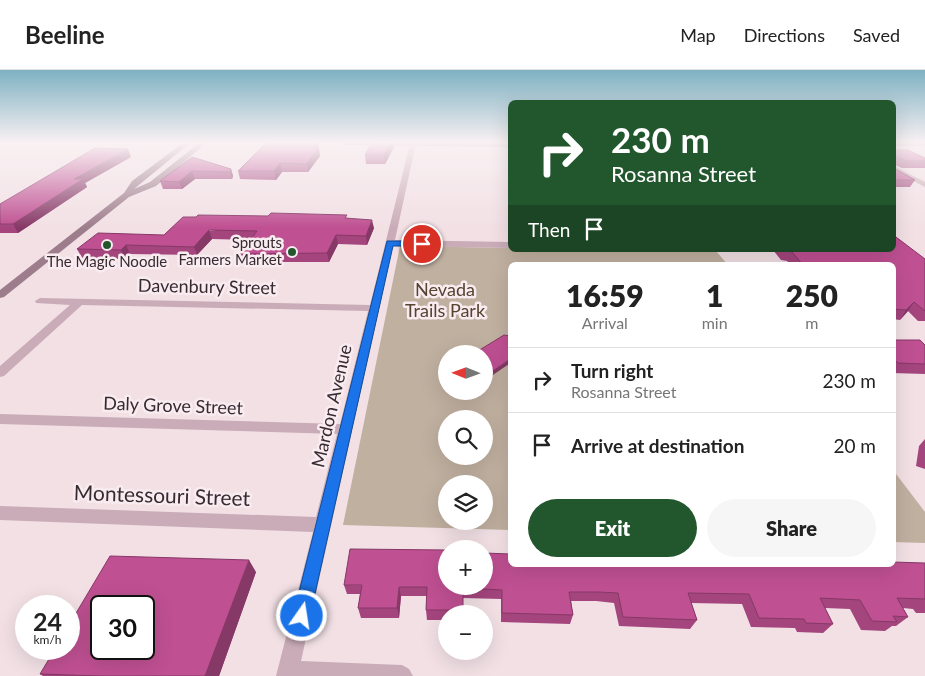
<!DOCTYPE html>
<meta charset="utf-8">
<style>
body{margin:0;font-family:Lato,sans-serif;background:#f6f6f6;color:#222;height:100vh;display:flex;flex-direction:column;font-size:19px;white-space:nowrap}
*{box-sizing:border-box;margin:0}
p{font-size:16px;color:#767676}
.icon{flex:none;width:28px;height:28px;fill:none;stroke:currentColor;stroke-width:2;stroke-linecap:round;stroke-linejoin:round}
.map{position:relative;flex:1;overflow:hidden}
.side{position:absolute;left:508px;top:192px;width:388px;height:305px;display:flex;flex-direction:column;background:#fff;border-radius:8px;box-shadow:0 5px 20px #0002}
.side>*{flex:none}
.hud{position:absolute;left:508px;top:30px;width:388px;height:152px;border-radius:8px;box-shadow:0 5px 20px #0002;background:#22572e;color:#fff;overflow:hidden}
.needle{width:32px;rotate:271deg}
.controls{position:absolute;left:438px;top:275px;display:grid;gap:10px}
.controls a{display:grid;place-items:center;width:55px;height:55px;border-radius:50%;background:#fff;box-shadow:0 5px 20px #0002;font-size:25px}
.speed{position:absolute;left:15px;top:525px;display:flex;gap:10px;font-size:25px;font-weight:700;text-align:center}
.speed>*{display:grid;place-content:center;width:65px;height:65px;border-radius:50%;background:#fff;box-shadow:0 5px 20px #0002;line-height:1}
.speed small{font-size:12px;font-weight:400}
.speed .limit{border:2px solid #111;border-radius:8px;background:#fff;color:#111}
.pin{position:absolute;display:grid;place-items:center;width:42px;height:42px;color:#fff;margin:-21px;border:2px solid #fff;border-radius:50%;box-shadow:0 1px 5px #0007}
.me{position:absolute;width:55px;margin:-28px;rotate:13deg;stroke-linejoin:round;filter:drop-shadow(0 0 4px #0008)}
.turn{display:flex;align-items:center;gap:18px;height:105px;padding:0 20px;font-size:22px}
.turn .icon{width:65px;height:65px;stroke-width:2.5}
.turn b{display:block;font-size:35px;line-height:42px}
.then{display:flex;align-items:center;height:48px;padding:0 20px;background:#0003;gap:10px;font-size:19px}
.eta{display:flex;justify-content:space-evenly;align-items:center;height:85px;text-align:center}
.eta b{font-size:30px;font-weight:800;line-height:35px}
.action{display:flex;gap:10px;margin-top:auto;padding:10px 20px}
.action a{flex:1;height:58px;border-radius:30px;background:#22572e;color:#fff;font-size:20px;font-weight:800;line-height:58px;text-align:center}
.action a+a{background:#f6f6f6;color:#222}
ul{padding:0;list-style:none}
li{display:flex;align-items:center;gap:15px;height:65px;padding:0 20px;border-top:1px solid #e0e0e0}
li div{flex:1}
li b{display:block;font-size:19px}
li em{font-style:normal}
header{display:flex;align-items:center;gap:30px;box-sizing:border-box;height:70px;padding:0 25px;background:#fff;border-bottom:1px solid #e0e0e0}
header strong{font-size:24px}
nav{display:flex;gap:28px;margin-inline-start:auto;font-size:18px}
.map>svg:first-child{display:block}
.green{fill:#c0b0a0;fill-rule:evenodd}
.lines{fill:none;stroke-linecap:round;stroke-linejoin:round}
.street{fill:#c9acb7;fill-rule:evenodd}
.secondary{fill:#9d7d8c;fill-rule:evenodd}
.primary{fill:#795d6b;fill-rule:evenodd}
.wall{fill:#a4457e}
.shaded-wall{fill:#863866}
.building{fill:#bf5092;stroke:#863866;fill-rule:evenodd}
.route{fill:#1a73e8;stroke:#114b97}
.poi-dot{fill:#22572e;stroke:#f9ecf0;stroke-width:2}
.labels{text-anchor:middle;stroke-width:5;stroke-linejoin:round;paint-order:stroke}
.far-poi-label{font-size:15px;fill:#382a31;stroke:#f9ecf0;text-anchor:end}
.street-label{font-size:18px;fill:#382a31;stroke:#f9ecf0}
.park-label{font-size:18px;fill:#554330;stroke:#f9ecf0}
.near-street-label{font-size:21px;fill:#382a31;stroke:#f9ecf0}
</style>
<header>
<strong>Beeline</strong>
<nav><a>Map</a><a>Directions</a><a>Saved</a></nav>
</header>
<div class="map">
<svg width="925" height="606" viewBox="0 0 925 606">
<rect width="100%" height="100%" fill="#f2e0e5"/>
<path class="green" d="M 400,176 L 510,178 L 510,180 L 716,181 L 728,195 L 510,195 L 510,460 L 343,455 ZM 446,284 L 484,284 L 484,321 L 446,321 ZM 446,349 L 484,349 L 484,386 L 446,386 ZM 446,414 L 484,414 L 484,451 L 446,451 Z
M 893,400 L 925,442 L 925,473 L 893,472 Z"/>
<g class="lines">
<path class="street" d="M 416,73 L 395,170 L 510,172 L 510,178 L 393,176 L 301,591 L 402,595 L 409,599 L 413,606 L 276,606 L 313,462 L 0,450 L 0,436 L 316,447 L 337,364 L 0,354 L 0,344 L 340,354 L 368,241 L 82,235 L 4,306 L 0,307 L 0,296 L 70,235 L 36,233 L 35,231 L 40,228 L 370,235 L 410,74 Z
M 892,95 L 925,112 L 925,117 L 892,100 Z"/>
<path class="secondary" d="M 183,73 L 190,73 L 134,119 L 150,112 L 199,73 L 206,73 L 156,116 L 129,127 L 4,227 L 0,228 L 0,220 L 124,123 L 132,111 Z"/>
<path class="primary" d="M 341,73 L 510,73 L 510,77 L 344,75 Z
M 892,73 L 925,73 L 925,76 L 892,76 Z"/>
</g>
<path class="wall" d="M 318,73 L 320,86 L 308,102 L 282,102 L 276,110 L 240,109 L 238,101 Z
M 372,73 L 393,73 L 394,77 L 385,94 L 366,94 L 365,85 Z
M 892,80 L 925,88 L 925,98 L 902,98 L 893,94 Z
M 131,87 L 85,113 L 87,117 L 18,163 L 0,163 L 0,134 Z
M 192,87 L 231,99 L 233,106 L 232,109 L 195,109 L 182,119 L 163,119 L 160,111 Z
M 892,97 L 915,110 L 910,117 L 892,117 Z
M 347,148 L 374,158 L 367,175 L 338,174 L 329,192 L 243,192 L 240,184 L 250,170 L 212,169 L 197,185 L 130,184 L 125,189 L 82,188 L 77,179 L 164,165 Z
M 773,180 L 892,180 L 925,189 L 925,251 L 918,251 L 908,241 L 900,250 L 892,249 L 892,195 L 791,195 L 787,191 L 781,190 Z
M 892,270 L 925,275 L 925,304 L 892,303 Z
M 925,369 L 925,399 L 916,396 L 919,376 Z
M 925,493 L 925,543 L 916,543 L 913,539 L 903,538 L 908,547 L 896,556 L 892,556 L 885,561 L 861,560 L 850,539 L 825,538 L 833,554 L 823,563 L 797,562 L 795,558 L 751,557 L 742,534 L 691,533 L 697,550 L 690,559 L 619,556 L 614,533 L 596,531 L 571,531 L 573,545 L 570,554 L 501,552 L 501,529 L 463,528 L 463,544 L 446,544 L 446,550 L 427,550 L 426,540 L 427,526 L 401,526 L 399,548 L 361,548 L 358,538 L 360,524 L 347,524 L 344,515 L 446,516 L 510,495 Z
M 256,502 L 219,606 L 43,606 L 40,604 Z"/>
<path class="shaded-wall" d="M 317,73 L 318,73 L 320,86 L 308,102 L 307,94 L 313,78 Z
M 391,73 L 393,73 L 394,77 L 385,94 L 384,85 Z
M 128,79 L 131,87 L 85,113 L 87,117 L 18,163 L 13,154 L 74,109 Z
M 280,93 L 282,102 L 276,110 L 274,101 Z
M 231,99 L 233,106 L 232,109 L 230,102 Z
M 192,101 L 195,109 L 182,119 L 179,112 Z
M 372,150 L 374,158 L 367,175 L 366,166 Z
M 209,160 L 212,169 L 197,185 L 194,177 Z
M 336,165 L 338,174 L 329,192 L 327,183 Z
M 126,175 L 130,184 L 125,189 L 121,180 Z
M 914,232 L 908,241 L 900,250 L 906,240 Z
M 509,290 L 509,294 L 484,311 L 484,307 Z
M 249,490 L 256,502 L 219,606 L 205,606 Z
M 399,517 L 401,526 L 399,548 L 397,538 Z"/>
<path class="building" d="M 266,73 L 317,73 L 313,78 L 318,78 L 307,94 L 280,93 L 274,101 L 238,101 Z
M 372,73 L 391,73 L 384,85 L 365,85 Z
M 95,78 L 128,79 L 74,109 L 83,109 L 13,154 L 0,154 L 0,134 Z
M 892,80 L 908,80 L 925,88 L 925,91 L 906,91 L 895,86 L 894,91 L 892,91 Z
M 192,87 L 231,99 L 230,102 L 192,101 L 179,112 L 160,111 Z
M 892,97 L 915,110 L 892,110 Z
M 271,143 L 347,145 L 345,148 L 372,150 L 366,166 L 336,165 L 327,183 L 240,184 L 257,161 L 209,160 L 194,177 L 126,175 L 121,180 L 77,179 L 98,163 L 164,165 L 183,147 L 196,147 L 198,145 L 268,146 Z
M 892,164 L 925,189 L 925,241 L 914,232 L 906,240 L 892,239 L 892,195 L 803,195 L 792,182 L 785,181 L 784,180 L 892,180 Z
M 504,265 L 510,266 L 510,290 L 509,290 L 484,307 L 484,284 L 473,284 Z
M 892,270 L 920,270 L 925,275 L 925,294 L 898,293 L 892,287 Z
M 350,479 L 446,480 L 446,516 L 484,516 L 484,483 L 510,484 L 510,495 L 892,495 L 892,492 L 925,493 L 925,529 L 897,528 L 908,547 L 893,546 L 897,552 L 872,551 L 860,530 L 820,528 L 833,554 L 806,553 L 804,549 L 759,548 L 749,524 L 688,523 L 697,550 L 623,547 L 618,523 L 599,522 L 569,522 L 573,545 L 502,543 L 502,520 L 463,518 L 463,540 L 426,540 L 427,517 L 399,517 L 397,538 L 358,538 L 362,515 L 344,515 Z
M 110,486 L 249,490 L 205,606 L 100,606 L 40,604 L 55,579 L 69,579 L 69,555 ZM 101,536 L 144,536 L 144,579 L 101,579 Z"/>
<linearGradient id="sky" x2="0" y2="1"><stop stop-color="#7eb1c2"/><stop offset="0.46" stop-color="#f9f1f3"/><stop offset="1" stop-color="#f9f1f3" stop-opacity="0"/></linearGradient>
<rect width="925" height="158" fill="url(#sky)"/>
<path class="route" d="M 387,171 L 422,171 L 426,174 L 422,176 L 393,176 L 310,546 L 308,552 L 302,555 L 295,552 L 293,546 Z"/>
<g class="poi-dot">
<circle cx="107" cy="175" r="5"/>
<circle cx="292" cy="182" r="5"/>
</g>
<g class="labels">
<g class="far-poi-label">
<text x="282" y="178">Sprouts<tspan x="282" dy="17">Farmers Market</tspan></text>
<text x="107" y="197" text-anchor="middle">The Magic Noodle</text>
</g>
<g class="street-label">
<text transform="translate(207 217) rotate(1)" y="6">Davenbury Street</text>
<text transform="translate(173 336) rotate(2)" y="6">Daly Grove Street</text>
<text transform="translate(332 336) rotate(-77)" y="6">Mardon Avenue</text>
</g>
<g class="park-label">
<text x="445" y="226">Nevada<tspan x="445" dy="21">Trails Park</tspan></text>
</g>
<g class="near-street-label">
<text transform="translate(162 426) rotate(2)" y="7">Montessouri Street</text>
</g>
</g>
</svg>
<div class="controls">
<a><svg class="needle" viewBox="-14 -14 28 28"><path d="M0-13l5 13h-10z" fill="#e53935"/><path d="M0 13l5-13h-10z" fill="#767676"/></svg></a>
<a><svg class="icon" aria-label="search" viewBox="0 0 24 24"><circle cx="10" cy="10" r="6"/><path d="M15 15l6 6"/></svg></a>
<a><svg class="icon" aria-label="layers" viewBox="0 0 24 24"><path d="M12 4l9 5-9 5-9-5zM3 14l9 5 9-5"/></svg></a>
<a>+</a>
<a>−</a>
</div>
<div class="speed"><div>24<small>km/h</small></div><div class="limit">30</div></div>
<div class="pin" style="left:422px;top:174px;background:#d93025"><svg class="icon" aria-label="arrive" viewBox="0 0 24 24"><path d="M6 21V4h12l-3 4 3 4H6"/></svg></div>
<svg class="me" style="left:302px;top:546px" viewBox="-20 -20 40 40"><circle r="17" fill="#1a73e8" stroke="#fff" stroke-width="3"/><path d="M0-11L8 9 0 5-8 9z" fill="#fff"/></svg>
<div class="hud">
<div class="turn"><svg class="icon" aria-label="right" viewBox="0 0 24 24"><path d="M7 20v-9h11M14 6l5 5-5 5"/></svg><div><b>230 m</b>Rosanna Street</div></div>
<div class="then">Then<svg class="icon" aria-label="arrive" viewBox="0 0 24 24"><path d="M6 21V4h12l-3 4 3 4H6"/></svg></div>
</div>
<section class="side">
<div class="eta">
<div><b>16:59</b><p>Arrival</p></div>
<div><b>1</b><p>min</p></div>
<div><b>250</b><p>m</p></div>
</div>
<ul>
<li><svg class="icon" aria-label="right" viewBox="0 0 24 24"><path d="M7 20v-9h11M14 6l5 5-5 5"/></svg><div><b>Turn right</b><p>Rosanna Street</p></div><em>230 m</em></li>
<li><svg class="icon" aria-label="arrive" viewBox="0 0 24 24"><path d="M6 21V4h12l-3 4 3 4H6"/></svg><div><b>Arrive at destination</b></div><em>20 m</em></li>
</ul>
<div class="action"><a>Exit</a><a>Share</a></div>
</section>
</div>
